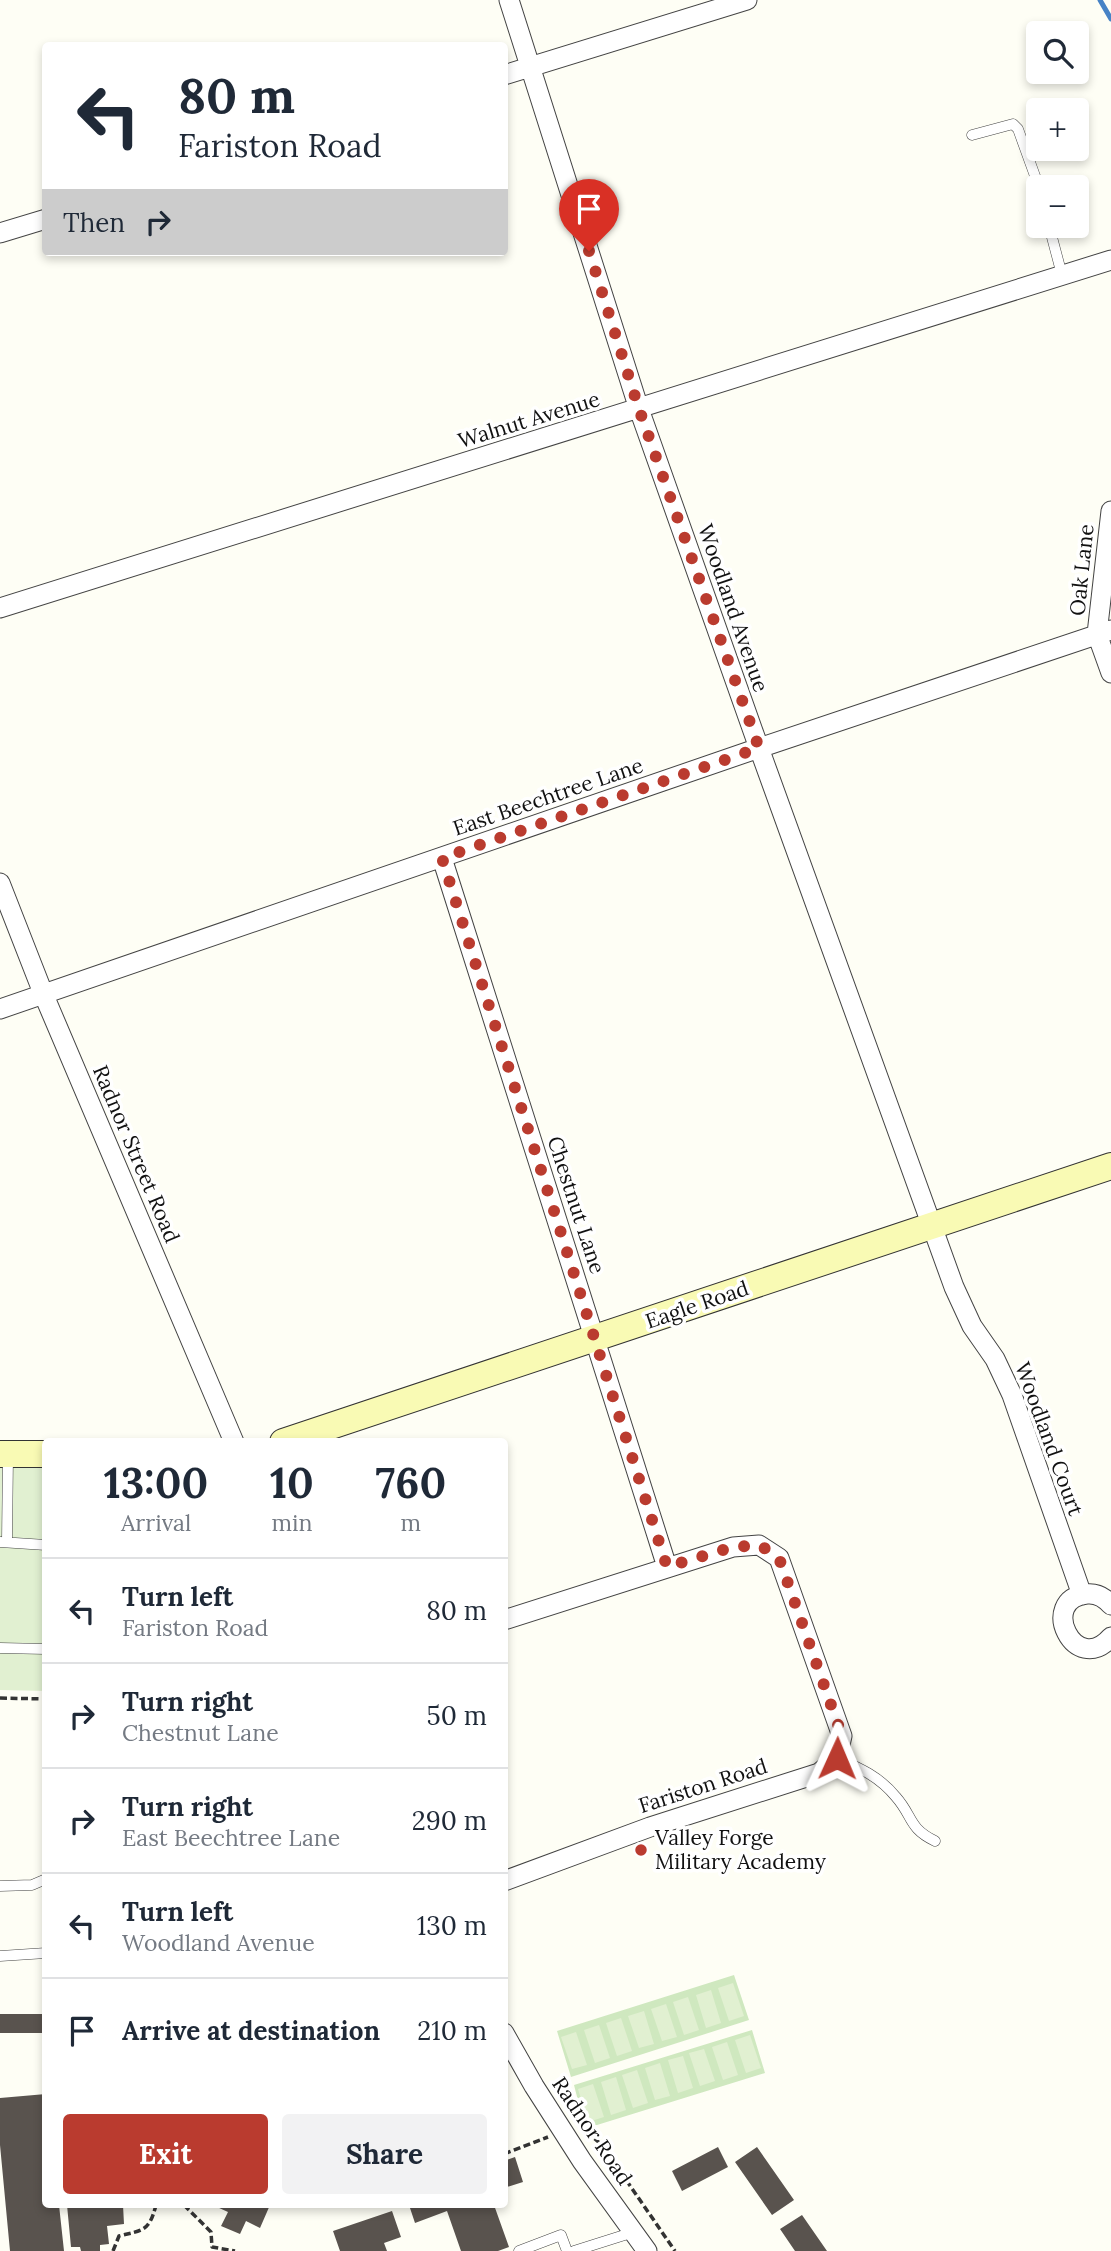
<!DOCTYPE html>
<meta charset="utf-8">
<style>
body{margin:0;font-family:Lora,serif;background:#f2f2f3;color:#1f2937;height:100vh;display:flex;flex-direction:column;font-size:26px;white-space:nowrap}
*{box-sizing:border-box;margin:0}
p{font-size:23px;color:#747a83}
.icon{flex:none;width:38px;height:38px;fill:none;stroke:currentColor;stroke-width:2;stroke-linecap:round;stroke-linejoin:round}
.map{position:relative;flex:1;overflow:hidden}
.drawer{position:absolute;left:42px;top:1438px;width:466px;height:770px;display:flex;flex-direction:column;background:#fff;border-radius:7px;box-shadow:0 4px 10px #0003}
.drawer>*{flex:none}
.top-card{position:absolute;left:42px;top:42px;width:466px;height:214px;border-radius:7px;box-shadow:0 4px 10px #0003;background:#fff;color:#1f2937;overflow:hidden}
.controls{position:absolute;left:1026px;top:21px;display:grid;gap:14px}
.controls a{display:grid;place-items:center;width:63px;height:63px;border-radius:7px;background:#fff;box-shadow:0 4px 10px #0003;font-size:35px}
.pin{position:absolute;display:grid;place-items:center;width:60px;height:60px;color:#fff;margin:-72px -30px;border-radius:50% 50% 50% 0;rotate:-45deg;box-shadow:0 0 7px #0007}
.pin .icon{rotate:45deg}
.me{position:absolute;width:77px;margin:-38px;rotate:1deg;stroke-linejoin:round;filter:drop-shadow(0 0 5px #0008)}
.turn{display:flex;align-items:center;gap:24px;height:147px;padding:0 21px;font-size:32px}
.turn .icon{width:91px;height:91px;stroke-width:2.5}
.turn b{display:block;font-size:49px;line-height:60px}
.then{display:flex;align-items:center;height:66px;padding:0 21px;background:#0003;gap:14px;font-size:26px}
.eta{display:flex;justify-content:space-evenly;align-items:center;height:119px;text-align:center}
.eta b{font-size:42px;font-weight:700;line-height:49px}
.action{display:flex;gap:14px;margin-top:auto;padding:14px 21px}
.action a{flex:1;height:80px;border-radius:7px;background:#ba3b2f;color:#fff;font-size:28px;font-weight:700;line-height:80px;text-align:center}
.action a+a{background:#f2f2f3;color:#1f2937}
ul{padding:0;list-style:none}
li{display:flex;align-items:center;gap:21px;height:105px;padding:0 21px;border-top:2px solid #e0e1e3}
li div{flex:1}
li b{display:block;font-size:26px}
li em{font-style:normal}
.map>svg:first-child{display:block}
.green{fill:#cfe8bf}
.pitch{fill:#e1f0d1}
.lines{fill:none;stroke-linecap:round;stroke-linejoin:round}
.stream{stroke:#4783c6;stroke-width:5}
.building{fill:#59534e}
.lane-casing{stroke:#444;stroke-width:11}
.street-casing{stroke:#444;stroke-width:21}
.secondary-casing{stroke:#333;stroke-width:28}
.path{stroke:#333;stroke-width:3.5;stroke-dasharray:7 3.5;stroke-linecap:butt}
.lane{stroke:#fff;stroke-width:10}
.street{stroke:#fff;stroke-width:19}
.secondary{stroke:#f9fab4;stroke-width:26}
.route{stroke:#ba3b2f;stroke-width:12;stroke-dasharray:0 21.6}
.poi-dot{fill:#ba3b2f;stroke:#fff;stroke-width:2.5}
.labels{text-anchor:middle;stroke-width:7;stroke-linejoin:round;paint-order:stroke}
.street-label{font-size:21px;fill:#111;stroke:#fff}
.poi-label{font-size:21px;fill:#111;stroke:#fff;text-anchor:start}
</style>
<div class="map">
<svg width="1111" height="2251" viewBox="0 0 1111 2251">
<rect width="100%" height="100%" fill="#fefef5"/>
<path class="green" d="M 734,1975 L 749,2020 L 571,2077 L 557,2031 Z
M 752,2030 L 765,2073 L 597,2125 L 593,2125 L 583,2120 L 574,2085 Z"/>
<path class="pitch" d="M 0,1461 L 45,1462 L 45,1691 L 0,1690 Z
M 733,1983 L 744,2016 L 729,2021 L 718,1988 Z
M 711,1990 L 721,2023 L 706,2028 L 696,1995 Z
M 688,1997 L 699,2030 L 684,2035 L 673,2002 Z
M 666,2004 L 677,2037 L 662,2041 L 651,2009 Z
M 644,2011 L 654,2044 L 639,2048 L 628,2016 Z
M 621,2018 L 632,2051 L 617,2056 L 606,2023 Z
M 599,2025 L 610,2058 L 595,2063 L 584,2030 Z
M 576,2032 L 587,2065 L 572,2069 L 561,2037 Z
M 750,2035 L 761,2068 L 746,2073 L 735,2040 Z
M 727,2042 L 738,2075 L 723,2080 L 712,2047 Z
M 704,2049 L 715,2081 L 700,2086 L 689,2053 Z
M 683,2056 L 693,2088 L 678,2093 L 668,2060 Z
M 660,2063 L 670,2096 L 655,2100 L 645,2068 Z
M 637,2070 L 648,2103 L 633,2108 L 622,2075 Z
M 616,2077 L 626,2110 L 611,2115 L 601,2082 Z
M 593,2084 L 604,2117 L 588,2122 L 578,2089 Z"/>
<g class="lines">
<path class="stream" d="M 1100,0 L 1111,19"/>
</g>
<path class="building" d="M 0,2014 L 46,2014 L 46,2033 L 0,2033 Z
M 46,2094 L 46,2205 L 59,2205 L 64,2251 L 10,2251 L 0,2145 L 0,2098 Z
M 718,2147 L 728,2167 L 682,2191 L 672,2171 Z
M 757,2147 L 794,2200 L 772,2215 L 735,2162 Z
M 515,2157 L 523,2182 L 504,2188 L 504,2161 Z
M 67,2205 L 123,2205 L 124,2224 L 107,2226 L 109,2244 L 100,2245 L 100,2251 L 81,2251 L 80,2247 L 71,2247 Z
M 218,2205 L 270,2205 L 260,2228 L 246,2221 L 240,2234 L 221,2226 L 228,2212 L 217,2207 Z
M 409,2205 L 494,2205 L 509,2247 L 498,2251 L 461,2251 L 447,2211 L 415,2223 Z
M 392,2211 L 401,2237 L 384,2243 L 387,2251 L 340,2251 L 333,2231 Z
M 802,2215 L 827,2251 L 795,2251 L 780,2229 Z"/>
<g class="lines">
<defs>
<path id="lane" d="M 972,135 L 1013,124 L 1018,129 L 1039,187
M 1049,226 L 1062,275
M 0,1542 L 46,1545
M 7,1542 L 8,1455
M 0,1648 L 46,1649
M 837,1758 C 860,1768 880,1777 896,1797 C 913,1816 908,1828 935,1841
M 0,1886 L 32,1885 L 46,1879
M 0,1956 L 46,1953
M 519,2251 L 561,2235 L 567,2251
M 574,2251 L 634,2232"/>
<path id="street" d="M 509,0 L 639,409 L 759,748 L 954,1287 L 972,1326 L 995,1359 L 1012,1395 L 1082,1595
M 504,75 L 747,0
M 0,233 L 46,219
M 1111,511 L 1097,634 L 1111,673
M 0,608 L 1111,260
M 442,858 L 667,1567
M 0,883 L 43,993 L 234,1442
M 0,1009 L 759,748 L 1111,630
M 1111,1605 C 1105,1598 1097,1593 1087,1594 C 1037,1599 1075,1678 1111,1637
M 504,1620 L 733,1547 L 759,1545 L 779,1558 L 842,1736 L 837,1758 L 819,1773 L 650,1827 L 504,1881
M 504,2033 L 534,2086 L 582,2161 L 647,2251"/>
<path id="secondary" d="M 283,1442 L 1111,1166
M 0,1454 L 46,1454"/>
</defs>
<use href="#lane" class="lane-casing"/>
<use href="#street" class="street-casing"/>
<use href="#secondary" class="secondary-casing"/>
<path class="path" d="M 0,1698 L 46,1699
M 586,2133 L 589,2134 L 602,2145 L 675,2251
M 504,2154 L 548,2137
M 184,2205 L 211,2232 L 212,2247 L 235,2251
M 113,2251 L 119,2236 C 143,2230 149,2232 156,2205"/>
<use href="#lane" class="lane"/>
<use href="#street" class="street"/>
<use href="#secondary" class="secondary"/>
</g>
<g class="lines">
<path class="route" d="M 589,251 L 639,409 L 759,748 L 442,858 L 667,1567 L 733,1547 L 760,1545 L 779,1558 L 842,1736 L 837,1758"/>
</g>
<circle class="poi-dot" cx="641" cy="1850" r="7"/>
<g class="labels">
<g class="street-label">
<text transform="translate(529 420) rotate(-17)" y="7">Walnut Avenue</text>
<text transform="translate(1082 570) rotate(-84)" y="7">Oak Lane</text>
<text transform="translate(733 608) rotate(71)" y="7">Woodland Avenue</text>
<text transform="translate(548 797) rotate(-19)" y="7">East Beechtree Lane</text>
<text transform="translate(136 1154) rotate(67)" y="7">Radnor Street Road</text>
<text transform="translate(576 1205) rotate(72)" y="7">Chestnut Lane</text>
<text transform="translate(697 1305) rotate(-19)" y="7">Eagle Road</text>
<text transform="translate(1049 1439) rotate(70)" y="7">Woodland Court</text>
<text transform="translate(703 1786) rotate(-18)" y="7">Fariston Road</text>
<text transform="translate(592 2131) rotate(56)" y="7">Radnor Road</text>
</g>
<g class="poi-label">
<text x="655" y="1845">Valley Forge<tspan x="655" dy="24">Military Academy</tspan></text>
</g>
</g>
</svg>
<div class="controls">
<a><svg class="icon" aria-label="search" viewBox="0 0 24 24"><circle cx="10" cy="10" r="6"/><path d="M15 15l6 6"/></svg></a>
<a>+</a>
<a>−</a>
</div>
<div class="pin" style="left:589px;top:251px;background:#d93025"><svg class="icon" aria-label="arrive" viewBox="0 0 24 24"><path d="M6 21V4h12l-3 4 3 4H6"/></svg></div>
<svg class="me" style="left:837px;top:1758px" viewBox="-20 -20 40 40"><path d="M0-17L14 15 0 8-14 15z" fill="#ba3b2f" stroke="#fff" stroke-width="4"/></svg>
<div class="top-card">
<div class="turn"><svg class="icon" aria-label="left" viewBox="0 0 24 24"><path d="M17 20v-9H6M10 6l-5 5 5 5"/></svg><div><b>80 m</b>Fariston Road</div></div>
<div class="then">Then<svg class="icon" aria-label="right" viewBox="0 0 24 24"><path d="M7 20v-9h11M14 6l5 5-5 5"/></svg></div>
</div>
<section class="drawer">
<div class="eta">
<div><b>13:00</b><p>Arrival</p></div>
<div><b>10</b><p>min</p></div>
<div><b>760</b><p>m</p></div>
</div>
<ul>
<li><svg class="icon" aria-label="left" viewBox="0 0 24 24"><path d="M17 20v-9H6M10 6l-5 5 5 5"/></svg><div><b>Turn left</b><p>Fariston Road</p></div><em>80 m</em></li>
<li><svg class="icon" aria-label="right" viewBox="0 0 24 24"><path d="M7 20v-9h11M14 6l5 5-5 5"/></svg><div><b>Turn right</b><p>Chestnut Lane</p></div><em>50 m</em></li>
<li><svg class="icon" aria-label="right" viewBox="0 0 24 24"><path d="M7 20v-9h11M14 6l5 5-5 5"/></svg><div><b>Turn right</b><p>East Beechtree Lane</p></div><em>290 m</em></li>
<li><svg class="icon" aria-label="left" viewBox="0 0 24 24"><path d="M17 20v-9H6M10 6l-5 5 5 5"/></svg><div><b>Turn left</b><p>Woodland Avenue</p></div><em>130 m</em></li>
<li><svg class="icon" aria-label="arrive" viewBox="0 0 24 24"><path d="M6 21V4h12l-3 4 3 4H6"/></svg><div><b>Arrive at destination</b></div><em>210 m</em></li>
</ul>
<div class="action"><a>Exit</a><a>Share</a></div>
</section>
</div>
